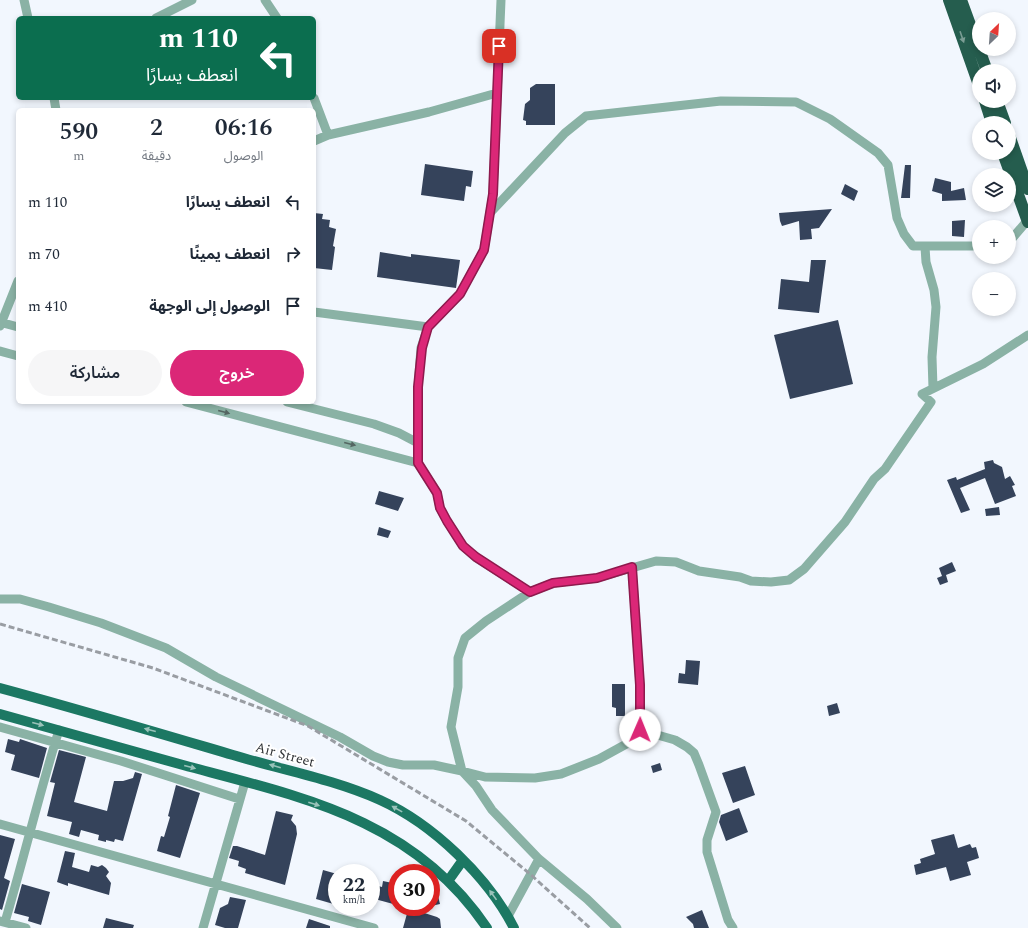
<!DOCTYPE html>
<html lang="ar">
<meta charset="utf-8">
<style>
body{margin:0;font-family:Spectral,"Noto Sans Arabic",serif;background:#f6f6f7;color:#1f2937;direction:rtl;height:100vh;display:flex;flex-direction:column;font-size:15px;white-space:nowrap}
*{box-sizing:border-box;margin:0}
p{font-size:13px;color:#747a83}
.icon{flex:none;width:22px;height:22px;fill:none;stroke:currentColor;stroke-width:2;stroke-linecap:round;stroke-linejoin:round}
.map{position:relative;flex:1;overflow:hidden;direction:ltr}
.details{position:absolute;left:16px;top:108px;width:300px;height:296px;display:flex;flex-direction:column;background:#fff;border-radius:6px;box-shadow:0 2px 6px #0003;direction:rtl}
.details>*{flex:none}
.banner{position:absolute;left:16px;top:16px;width:300px;height:84px;border-radius:6px;box-shadow:0 2px 6px #0003;direction:rtl;background:#0b6e4f;color:#fff;overflow:hidden}
.needle{width:26px;rotate:25deg}
.fabs{position:absolute;left:972px;top:12px;display:grid;gap:8px}
.fabs a{display:grid;place-items:center;width:44px;height:44px;border-radius:50%;background:#fff;box-shadow:0 2px 6px #0003;font-size:20px}
.speed{position:absolute;left:328px;top:864px;display:flex;gap:8px;font-size:20px;font-weight:700;text-align:center}
.speed>*{display:grid;place-content:center;width:52px;height:52px;border-radius:50%;background:#fff;box-shadow:0 2px 6px #0003;line-height:1}
.speed small{font-size:10px;font-weight:400}
.speed .limit{border:6px solid #d22;background:#fff;color:#111}
.pin{position:absolute;display:grid;place-items:center;width:34px;height:34px;color:#fff;margin:-17px;border-radius:8px;box-shadow:0 2px 6px #0006}
.me{position:absolute;width:44px;margin:-22px;rotate:1deg;stroke-linejoin:round;filter:drop-shadow(0 0 3px #0008)}
.turn{display:flex;align-items:center;gap:14px;height:84px;padding:0 12px;font-size:18px}
.turn .icon{width:52px;height:52px;stroke-width:2.5}
.turn b{display:block;font-size:28px;line-height:34px}
.eta{display:flex;justify-content:space-evenly;align-items:center;height:68px;text-align:center}
.eta b{font-size:24px;font-weight:600;line-height:28px}
.button{display:flex;gap:8px;margin-top:auto;padding:8px 12px}
.button a{flex:1;height:46px;border-radius:24px;background:#db2777;color:#fff;font-size:16px;font-weight:600;line-height:46px;text-align:center}
.button a+a{background:#f6f6f7;color:#1f2937}
ul{padding:0;list-style:none}
li{display:flex;align-items:center;gap:12px;height:52px;padding:0 12px}
li div{flex:1}
li b{display:block;font-size:15px}
li em{font-style:normal}
.map>svg:first-child{display:block}
.building{fill:#35435b}
.lines{fill:none;stroke-linecap:round;stroke-linejoin:round}
.street{stroke:#8ab2a5;stroke-width:9}
.primary{stroke:#1c7863;stroke-width:10}
.highway{stroke:#255d4e;stroke-width:12}
.rail{stroke:#999da3;stroke-width:3;stroke-dasharray:6 3;stroke-linecap:butt}
.oneway{fill:#7c9e95}
.oneway2{fill:#546662}
.oneway3{fill:#99c2b9}
.route-casing{stroke:#8e194d;stroke-width:10}
.route{stroke:#db2777;stroke-width:7}
.labels{text-anchor:middle;stroke-width:4;stroke-linejoin:round;paint-order:stroke}
.street-label{font-size:14px;fill:#303336;stroke:#fff}
</style>
<div class="map">
<svg width="1028" height="928" viewBox="0 0 1028 928">
<rect width="100%" height="100%" fill="#f2f7fe"/>
<path class="building" d="M 536,84 L 555,84 L 555,125 L 526,125 L 526,121 L 523,120 L 525,104 L 530,100 L 530,88 Z
M 425,164 L 473,171 L 471,187 L 466,186 L 464,201 L 421,195 Z
M 905,165 L 911,165 L 910,198 L 901,198 Z
M 935,178 L 951,182 L 951,191 L 964,188 L 966,200 L 942,201 L 942,194 L 932,191 Z
M 845,184 L 858,191 L 854,201 L 841,194 Z
M 832,209 L 819,228 L 811,229 L 812,239 L 800,240 L 799,221 L 782,226 L 780,221 L 779,213 Z
M 314,213 L 323,214 L 322,219 L 330,220 L 329,227 L 336,229 L 333,246 L 335,247 L 332,270 L 314,268 Z
M 965,220 L 964,237 L 952,236 L 952,221 Z
M 380,252 L 411,257 L 411,254 L 460,260 L 456,288 L 377,277 Z
M 811,260 L 826,260 L 819,313 L 778,309 L 781,279 L 809,282 Z
M 838,320 L 853,384 L 790,399 L 774,335 Z
M 993,460 L 994,463 L 1002,467 L 1005,479 L 1010,476 L 1015,485 L 1012,486 L 1016,496 L 995,504 L 985,478 L 960,488 L 970,510 L 961,513 L 947,480 L 956,477 L 957,480 L 985,469 L 984,462 Z
M 379,491 L 404,498 L 398,511 L 375,504 Z
M 999,507 L 1000,515 L 986,516 L 985,509 Z
M 379,527 L 391,531 L 388,538 L 377,535 Z
M 952,562 L 956,571 L 946,575 L 948,582 L 940,585 L 937,578 L 942,576 L 939,568 Z
M 686,660 L 700,661 L 698,685 L 678,683 L 679,673 L 685,674 Z
M 612,684 L 625,684 L 625,716 L 616,716 L 616,708 L 612,707 Z
M 837,703 L 840,713 L 829,716 L 827,706 Z
M 8,739 L 19,742 L 20,739 L 47,748 L 39,778 L 11,770 L 15,755 L 5,752 Z
M 59,750 L 86,757 L 74,802 L 107,811 L 114,781 L 123,781 L 133,778 L 135,772 L 142,774 L 123,841 L 115,839 L 114,842 L 106,840 L 106,842 L 98,840 L 99,835 L 81,830 L 79,837 L 69,834 L 72,822 L 47,816 L 55,783 L 50,782 Z
M 660,763 L 662,770 L 653,773 L 651,766 Z
M 745,766 L 755,795 L 733,803 L 722,773 Z
M 176,785 L 200,793 L 180,858 L 157,851 L 161,836 L 164,837 L 170,817 L 168,816 Z
M 739,808 L 748,832 L 726,841 L 719,822 L 721,815 Z
M 276,811 L 293,815 L 291,820 L 296,826 L 297,834 L 285,885 L 245,873 L 246,869 L 238,866 L 239,861 L 229,858 L 233,846 L 237,846 L 265,855 Z
M 954,834 L 958,848 L 970,844 L 972,848 L 976,847 L 979,858 L 967,862 L 971,875 L 950,881 L 946,867 L 916,875 L 914,865 L 921,863 L 920,859 L 935,854 L 931,840 Z
M 0,835 L 15,839 L 4,878 L 10,881 L 2,910 L 0,909 Z
M 65,851 L 75,853 L 72,867 L 89,872 L 91,865 L 98,867 L 102,865 L 106,868 L 109,872 L 106,876 L 111,883 L 109,895 L 68,883 L 68,886 L 57,882 Z
M 323,870 L 337,874 L 337,905 L 316,899 Z
M 434,880 L 440,904 L 431,906 L 431,881 Z
M 383,881 L 397,884 L 397,905 L 371,898 L 371,884 L 382,887 Z
M 22,884 L 50,892 L 41,925 L 28,921 L 29,917 L 14,913 Z
M 230,897 L 246,900 L 238,928 L 225,928 L 215,925 L 220,908 L 228,904 Z
M 408,910 L 415,912 L 415,910 L 437,917 L 440,919 L 441,928 L 403,928 Z
M 702,910 L 709,928 L 694,928 L 693,924 L 686,917 Z
M 106,918 L 134,925 L 133,928 L 103,928 Z
M 309,919 L 330,926 L 330,928 L 306,928 Z"/>
<g class="lines">
<path class="street" d="M 24,0 L 28,18
M 265,0 L 277,18
M 501,0 L 493,194 L 484,250 L 460,294 L 428,327 L 421,348 L 418,387 L 418,463 L 437,493 L 440,508 L 447,521 L 463,546 L 475,557 L 530,592
M 156,18 L 192,0
M 54,98 L 56,110
M 314,98 L 328,135
M 314,141 L 328,135 L 429,112 L 497,93
M 490,213 L 565,133 L 586,116 L 721,101 L 796,102 L 830,119 L 878,153 L 888,165 L 897,218 L 904,234 L 913,246 L 979,246
M 1009,242 L 1027,221
M 925,247 L 926,262 L 934,290 L 936,307 L 932,357 L 933,388
M 314,312 L 428,327
M 0,322 L 18,327
M 0,326 L 18,281
M 0,351 L 18,356
M 186,402 L 418,463
M 287,402 L 374,424 L 399,433 L 418,443
M 0,599 L 20,599 L 49,607 L 101,623 L 166,648 L 216,677 L 340,737 L 373,756 L 388,762 L 403,765 L 434,765 L 462,771 L 485,777 L 535,778 L 561,774 L 599,759 L 630,742 L 640,730 L 640,685 L 632,567
M 0,727 L 121,761 L 239,799
M 640,730 L 675,740 L 687,747 L 694,753 L 699,765 L 716,812 L 707,840 L 707,852 L 728,920 L 733,928
M 0,824 L 374,928
M 508,916 L 539,859
M 0,921 L 26,928
M 5,922 C 24,858 39,794 59,730
M 203,928 L 245,782
M 617,928 L 587,899 L 539,859 L 492,810 L 476,786 L 462,771 L 451,727 L 458,687 L 458,658 L 465,638 L 486,621 L 530,592 L 553,583 L 597,578 L 656,561 L 676,562 L 699,571 L 740,577 L 751,581 L 771,582 L 789,580 L 804,569 L 845,522 L 874,479 L 885,469 L 931,402 L 922,394 L 983,364 L 1028,335"/>
<path class="primary" d="M 0,688 C 78,709 155,732 233,755 C 282,770 333,779 380,800 C 433,824 488,877 514,928
M 0,714 C 61,731 122,748 183,765 C 302,797 414,819 487,928
M 448,881 L 463,860"/>
<path class="highway" d="M 949,0 L 979,85
M 961,0 L 987,71
M 985,101 L 992,123
M 997,101 L 1005,123
M 1009,135 L 1028,189
M 1003,153 L 1028,222"/>
<path class="rail" d="M 0,624 L 153,668 L 308,726 L 466,821 L 530,874 L 590,928"/>
</g>
<defs><path id="oneway-solid" d="M-6-.8H1V-3.2L6.5 0L1 3.2V.8H-6Z"/></defs>
<use class="oneway" href="#oneway-solid" transform="translate(962 37) rotate(71)"/>
<g class="oneway2">
<use href="#oneway-solid" transform="translate(224 412) rotate(15)"/>
<use href="#oneway-solid" transform="translate(350 444) rotate(14)"/>
</g>
<g class="oneway3">
<use href="#oneway-solid" transform="translate(38 724) rotate(15)"/>
<use href="#oneway-solid" transform="translate(150 730) rotate(-165)"/>
<use href="#oneway-solid" transform="translate(275 766) rotate(-164)"/>
<use href="#oneway-solid" transform="translate(190 767) rotate(15)"/>
<use href="#oneway-solid" transform="translate(314 804) rotate(18)"/>
<use href="#oneway-solid" transform="translate(397 809) rotate(-151)"/>
<use href="#oneway-solid" transform="translate(493 895) rotate(-126)"/>
</g>
<g class="lines">
<defs>
<path id="route" d="M 499,46 L 493,194 L 484,250 L 460,294 L 428,327 L 422,348 L 418,387 L 418,463 L 437,493 L 440,508 L 447,521 L 463,546 L 476,557 L 530,592 L 553,583 L 597,578 L 632,567 L 640,685 L 640,730"/>
</defs>
<use href="#route" class="route-casing"/>
<use href="#route" class="route"/>
</g>
<g class="labels">
<g class="street-label">
<text transform="translate(285 754) rotate(15)" y="5">Air Street</text>
</g>
</g>
</svg>
<div class="fabs">
<a><svg class="needle" viewBox="-14 -14 28 28"><path d="M0-13l5 13h-10z" fill="#e53935"/><path d="M0 13l5-13h-10z" fill="#747a83"/></svg></a>
<a><svg class="icon" aria-label="sound" viewBox="0 0 24 24"><path d="M4 9h4l5-4v14l-5-4H4zM17 9q2 3 0 6"/></svg></a>
<a><svg class="icon" aria-label="search" viewBox="0 0 24 24"><circle cx="10" cy="10" r="6"/><path d="M15 15l6 6"/></svg></a>
<a><svg class="icon" aria-label="layers" viewBox="0 0 24 24"><path d="M12 4l9 5-9 5-9-5zM3 14l9 5 9-5"/></svg></a>
<a>+</a>
<a>−</a>
</div>
<div class="speed"><div>22<small>km/h</small></div><div class="limit">30</div></div>
<div class="pin" style="left:499px;top:46px;background:#d93025"><svg class="icon" aria-label="arrive" viewBox="0 0 24 24"><path d="M6 21V4h12l-3 4 3 4H6"/></svg></div>
<svg class="me" style="left:640px;top:730px" viewBox="-20 -20 40 40"><circle r="19" fill="#fff"/><path d="M0-13L10 11 0 6-10 11z" fill="#db2777"/></svg>
<div class="banner">
<div class="turn"><svg class="icon" aria-label="left" viewBox="0 0 24 24"><path d="M17 20v-9H6M10 6l-5 5 5 5"/></svg><div><b>110 m</b>انعطف يسارًا</div></div>
</div>
<section class="details">
<div class="eta">
<div><b>06:16</b><p>الوصول</p></div>
<div><b>2</b><p>دقيقة</p></div>
<div><b>590</b><p>m</p></div>
</div>
<ul>
<li><svg class="icon" aria-label="left" viewBox="0 0 24 24"><path d="M17 20v-9H6M10 6l-5 5 5 5"/></svg><div><b>انعطف يسارًا</b></div><em>110 m</em></li>
<li><svg class="icon" aria-label="right" viewBox="0 0 24 24"><path d="M7 20v-9h11M14 6l5 5-5 5"/></svg><div><b>انعطف يمينًا</b></div><em>70 m</em></li>
<li><svg class="icon" aria-label="arrive" viewBox="0 0 24 24"><path d="M6 21V4h12l-3 4 3 4H6"/></svg><div><b>الوصول إلى الوجهة</b></div><em>410 m</em></li>
</ul>
<div class="button"><a>خروج</a><a>مشاركة</a></div>
</section>
</div>
